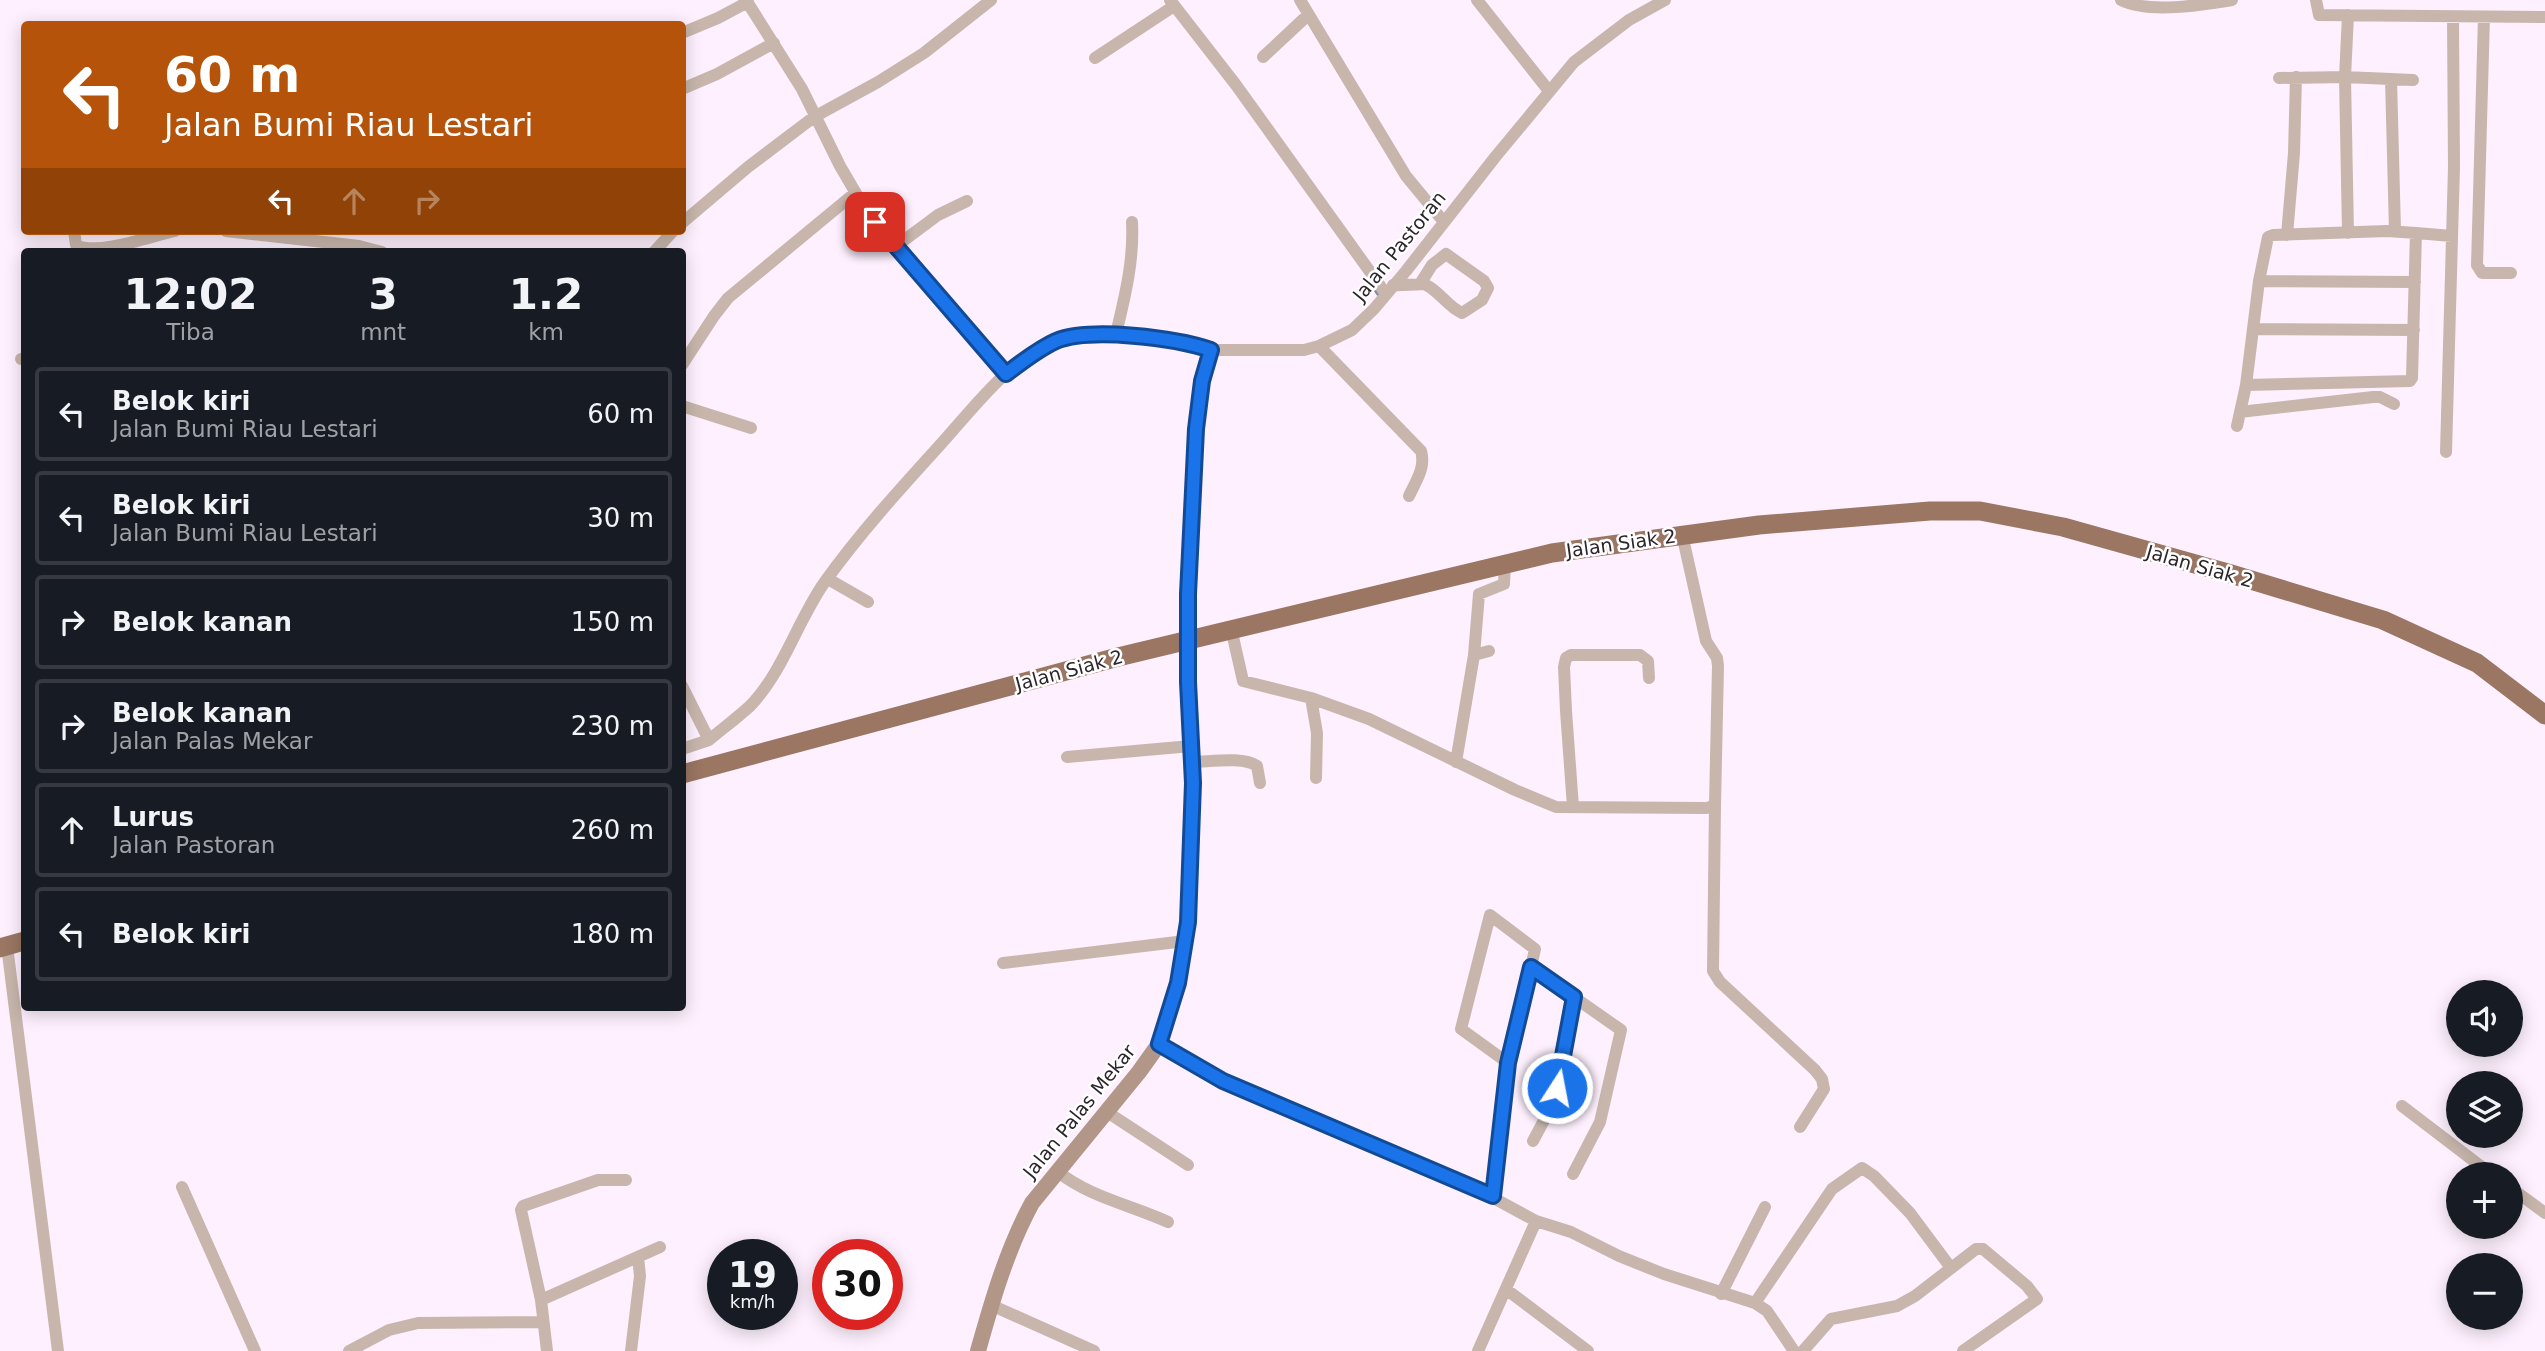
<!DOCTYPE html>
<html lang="id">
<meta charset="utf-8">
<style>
body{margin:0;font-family:"DejaVu Sans",sans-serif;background:#20242c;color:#f1f3f6;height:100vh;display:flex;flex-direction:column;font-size:26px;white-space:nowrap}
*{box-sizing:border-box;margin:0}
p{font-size:23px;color:#9ea1a6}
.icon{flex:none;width:38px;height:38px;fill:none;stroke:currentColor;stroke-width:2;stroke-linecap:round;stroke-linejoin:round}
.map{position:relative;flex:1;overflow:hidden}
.panel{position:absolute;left:21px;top:248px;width:665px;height:763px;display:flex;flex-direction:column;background:#171b24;border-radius:7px;box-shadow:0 4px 18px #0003}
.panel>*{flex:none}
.guide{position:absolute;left:21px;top:21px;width:665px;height:214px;border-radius:7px;box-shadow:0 4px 18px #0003;background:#b45309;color:#fff;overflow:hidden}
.buttons{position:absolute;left:2446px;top:980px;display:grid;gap:14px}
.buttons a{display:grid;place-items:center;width:77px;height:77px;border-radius:50%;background:#171b24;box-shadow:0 4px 18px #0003;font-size:35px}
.speed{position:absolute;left:707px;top:1239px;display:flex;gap:14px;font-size:35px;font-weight:700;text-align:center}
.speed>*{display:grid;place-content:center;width:91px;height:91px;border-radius:50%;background:#171b24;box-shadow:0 4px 18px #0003;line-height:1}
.speed small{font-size:18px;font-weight:400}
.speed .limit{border:10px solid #d22;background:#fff;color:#111}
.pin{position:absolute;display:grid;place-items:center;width:60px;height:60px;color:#fff;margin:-30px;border-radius:14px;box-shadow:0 4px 10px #0006}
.me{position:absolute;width:77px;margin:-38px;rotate:11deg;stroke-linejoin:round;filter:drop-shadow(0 0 5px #0008)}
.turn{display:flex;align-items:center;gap:24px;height:147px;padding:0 28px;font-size:32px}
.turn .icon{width:91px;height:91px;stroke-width:2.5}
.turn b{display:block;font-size:49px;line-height:60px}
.lanes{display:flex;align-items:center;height:66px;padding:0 28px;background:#0003;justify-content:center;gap:35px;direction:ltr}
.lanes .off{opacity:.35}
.eta{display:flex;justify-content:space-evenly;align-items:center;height:119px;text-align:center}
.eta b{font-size:42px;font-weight:800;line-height:49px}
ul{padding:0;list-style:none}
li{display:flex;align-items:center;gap:21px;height:94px;margin:0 14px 10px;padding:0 14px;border:4px solid #363941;border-radius:7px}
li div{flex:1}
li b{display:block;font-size:26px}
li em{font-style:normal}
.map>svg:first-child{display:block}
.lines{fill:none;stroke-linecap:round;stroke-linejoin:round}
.stream{stroke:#7b90a8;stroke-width:3.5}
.minor{stroke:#c8b6ac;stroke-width:12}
.secondary{stroke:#b29788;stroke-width:16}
.trunk{stroke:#9a7663;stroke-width:19}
.route-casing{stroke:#114b97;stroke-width:18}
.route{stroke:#1a73e8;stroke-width:12}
.labels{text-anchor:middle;stroke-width:5;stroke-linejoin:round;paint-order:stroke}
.street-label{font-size:19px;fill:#2c252c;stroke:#fff}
</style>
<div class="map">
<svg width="2545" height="1351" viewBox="0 0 2545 1351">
<rect width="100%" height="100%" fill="#fef0fe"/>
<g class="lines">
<path class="stream" d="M 1371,284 L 1378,294"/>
<path class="minor" d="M 746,0 L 802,89 L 840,166 L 864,207 L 890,241 L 1006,374
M 1170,0 L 1236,85 L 1386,294
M 1300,0 L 1406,176 L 1444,222
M 1477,0 L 1549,91
M 2121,0 C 2148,14 2202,5 2232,0
M 2316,0 L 2319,15 L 2545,17
M 2348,15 L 2345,77 L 2348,233
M 2484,17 L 2477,265 L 2482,273 L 2511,273
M 682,33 L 718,18 L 748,2
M 1263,57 L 1308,15
M 1095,58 L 1174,6
M 2279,78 L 2345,77 L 2413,80
M 2391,79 L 2395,231
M 682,89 L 717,74 L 774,43
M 682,223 L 748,167 L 814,117 L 878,82 L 924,53 L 991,0
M 74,231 L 76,245 C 98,256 151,236 175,231
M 226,231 L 359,246 L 382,252
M 2416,233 L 2452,236
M 2287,235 L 2294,153 L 2296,77
M 895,247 L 938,215 L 967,201
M 654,252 L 673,231
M 2259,281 L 2415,282
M 1393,285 C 1401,286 1422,283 1426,285 C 1438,290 1448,307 1462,313 L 1482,300 L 1488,288 L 1484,281 L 1446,254 L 1432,265 L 1420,284
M 2253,329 L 2414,330
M 1116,334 C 1125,296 1134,261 1132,222
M 1319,346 L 1421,451 C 1426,467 1416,481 1409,496
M 21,359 L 24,359
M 682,365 L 714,316 L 728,298 L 855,193
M 682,406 L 751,428
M 2240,412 L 2373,397 L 2380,397 L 2394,404
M 2237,426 L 2246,385 L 2259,281 L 2268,237 L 2273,235 L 2387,231 L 2416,233 L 2412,378 L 2410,381 L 2246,385
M 2446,452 L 2454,167 L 2453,17
M 828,579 L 868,602
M 1231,628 L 1243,681 L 1311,698 L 1369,719 L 1515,790 L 1556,807 L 1707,808 L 1715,805 L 1718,666 L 1717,658 L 1706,641 L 1682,534
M 1189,640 C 1188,595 1191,550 1193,505 C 1195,452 1196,400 1211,350 L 1304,350 L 1319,346 L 1352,330 L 1374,309 L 1406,271 L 1496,156 L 1574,62 L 1629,20 L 1665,0
M 1474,655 L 1479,594 L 1504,584 L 1505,563
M 682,686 L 709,740 C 722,729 737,718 750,706 C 783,672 797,622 824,583 C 859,534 900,489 940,445 C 972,410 1012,355 1059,340 C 1098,328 1172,337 1211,350
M 1311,698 L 1317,733 L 1316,778
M 682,749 L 709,740
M 1067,757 L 1191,746
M 1192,762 C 1209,762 1243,756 1257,766 L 1260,783
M 1456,762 L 1474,655 L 1489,651
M 1715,805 L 1713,971 L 1720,982 L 1815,1070 L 1822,1079 L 1824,1089 L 1800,1127
M 1573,807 L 1566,711 L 1564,667 L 1566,658 L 1571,655 L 1640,655 L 1648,661 L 1649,678
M 7,946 L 58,1351
M 1003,963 L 1185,941
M 1159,1044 L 1223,1081 L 1301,1116 L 1475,1188 L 1536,1221 L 1571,1232 L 1619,1256 L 1664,1274 L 1755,1303 L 1767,1311 L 1794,1351
M 1508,1063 L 1461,1029 L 1490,915 L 1535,949 L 1531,967
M 2402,1106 L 2491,1174
M 1107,1112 L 1188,1165
M 1533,1141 L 1550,1109 L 1557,1088 L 1574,997
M 1057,1171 C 1089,1197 1131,1205 1168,1222
M 182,1187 L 255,1351
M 2511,1188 L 2545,1213
M 1493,1196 L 1508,1063 L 1531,967 L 1621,1030 L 1600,1122 L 1573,1174
M 1507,1290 L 1588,1351
M 1721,1294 L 1765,1207
M 541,1300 L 660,1247
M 1755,1303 L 1832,1189 L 1862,1168 L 1874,1176 L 1910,1213 L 1951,1268
M 991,1305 L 1094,1351
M 349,1351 L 389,1330 L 418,1323 L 543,1322
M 547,1351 L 541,1300 L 521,1210 L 523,1206 L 598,1180 L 626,1180
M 631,1351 L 640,1276 L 638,1257
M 1478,1351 L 1536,1221
M 1803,1351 L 1831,1319 L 1897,1306 L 1915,1296 L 1976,1249 L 1983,1249 L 2027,1286 L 2037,1299 L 1963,1351"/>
<path class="secondary" d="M 978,1351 C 992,1301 1007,1249 1032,1203 L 1139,1072 L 1159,1044 L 1178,983 L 1188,922 L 1193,783 L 1188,682 L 1189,640"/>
<path class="trunk" d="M 682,774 L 1118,657 L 1552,553 L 1759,525 L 1930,511 L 1980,511 L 2063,527 L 2231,574 L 2383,620 L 2477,663 L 2545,715
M 0,948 L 24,941"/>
</g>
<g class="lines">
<defs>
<path id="route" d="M 875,222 L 1006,374 C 1022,362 1038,349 1056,341 C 1091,327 1175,338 1211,350 L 1202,381 L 1196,429 L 1188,594 L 1188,682 L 1193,783 L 1188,922 L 1178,983 L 1159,1044 L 1223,1081 L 1493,1196 L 1508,1063 L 1531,967 L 1574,997 L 1557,1088"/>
</defs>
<use href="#route" class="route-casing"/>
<use href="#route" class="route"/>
</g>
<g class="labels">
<g class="street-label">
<text transform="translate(1399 246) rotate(-51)" y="7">Jalan Pastoran</text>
<text transform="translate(1621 543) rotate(-8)" y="7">Jalan Siak 2</text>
<text transform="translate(2200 566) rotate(16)" y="7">Jalan Siak 2</text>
<text transform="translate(1069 670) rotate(-15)" y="7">Jalan Siak 2</text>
<text transform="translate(1079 1111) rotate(-51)" y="7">Jalan Palas Mekar</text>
</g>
</g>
</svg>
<div class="buttons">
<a><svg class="icon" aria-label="sound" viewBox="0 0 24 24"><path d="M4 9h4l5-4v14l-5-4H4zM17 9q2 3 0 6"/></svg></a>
<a><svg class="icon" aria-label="layers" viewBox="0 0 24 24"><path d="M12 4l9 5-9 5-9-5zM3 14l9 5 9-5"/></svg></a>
<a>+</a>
<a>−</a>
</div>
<div class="speed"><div>19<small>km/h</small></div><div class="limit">30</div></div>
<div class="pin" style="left:875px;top:222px;background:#d93025"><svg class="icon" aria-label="arrive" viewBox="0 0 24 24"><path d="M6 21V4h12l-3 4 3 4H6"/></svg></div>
<svg class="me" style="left:1557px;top:1088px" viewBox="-20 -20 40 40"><circle r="17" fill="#1a73e8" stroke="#fff" stroke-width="3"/><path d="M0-11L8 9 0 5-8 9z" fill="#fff"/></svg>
<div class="guide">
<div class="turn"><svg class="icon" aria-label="left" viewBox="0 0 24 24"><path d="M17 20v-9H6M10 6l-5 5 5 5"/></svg><div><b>60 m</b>Jalan Bumi Riau Lestari</div></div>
<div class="lanes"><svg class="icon" aria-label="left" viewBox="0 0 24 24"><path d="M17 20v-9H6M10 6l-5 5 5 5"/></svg><svg class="icon off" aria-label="ahead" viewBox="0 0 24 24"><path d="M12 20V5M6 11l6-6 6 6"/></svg><svg class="icon off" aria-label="right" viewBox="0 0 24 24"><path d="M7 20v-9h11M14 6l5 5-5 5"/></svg></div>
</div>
<section class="panel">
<div class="eta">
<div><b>12:02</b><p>Tiba</p></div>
<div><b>3</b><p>mnt</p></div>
<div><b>1.2</b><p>km</p></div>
</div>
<ul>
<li><svg class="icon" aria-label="left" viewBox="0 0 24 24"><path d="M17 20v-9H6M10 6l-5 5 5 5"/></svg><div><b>Belok kiri</b><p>Jalan Bumi Riau Lestari</p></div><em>60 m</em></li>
<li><svg class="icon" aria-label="left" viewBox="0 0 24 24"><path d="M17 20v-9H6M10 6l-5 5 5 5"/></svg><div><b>Belok kiri</b><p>Jalan Bumi Riau Lestari</p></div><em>30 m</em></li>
<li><svg class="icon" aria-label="right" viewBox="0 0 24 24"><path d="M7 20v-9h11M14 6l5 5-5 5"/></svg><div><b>Belok kanan</b></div><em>150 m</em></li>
<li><svg class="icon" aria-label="right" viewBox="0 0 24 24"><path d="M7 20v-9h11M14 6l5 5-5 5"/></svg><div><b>Belok kanan</b><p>Jalan Palas Mekar</p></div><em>230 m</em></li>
<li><svg class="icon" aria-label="ahead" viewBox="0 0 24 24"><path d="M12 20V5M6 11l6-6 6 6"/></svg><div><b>Lurus</b><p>Jalan Pastoran</p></div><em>260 m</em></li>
<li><svg class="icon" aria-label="left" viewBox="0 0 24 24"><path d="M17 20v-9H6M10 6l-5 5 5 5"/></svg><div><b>Belok kiri</b></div><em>180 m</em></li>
</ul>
</section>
</div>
